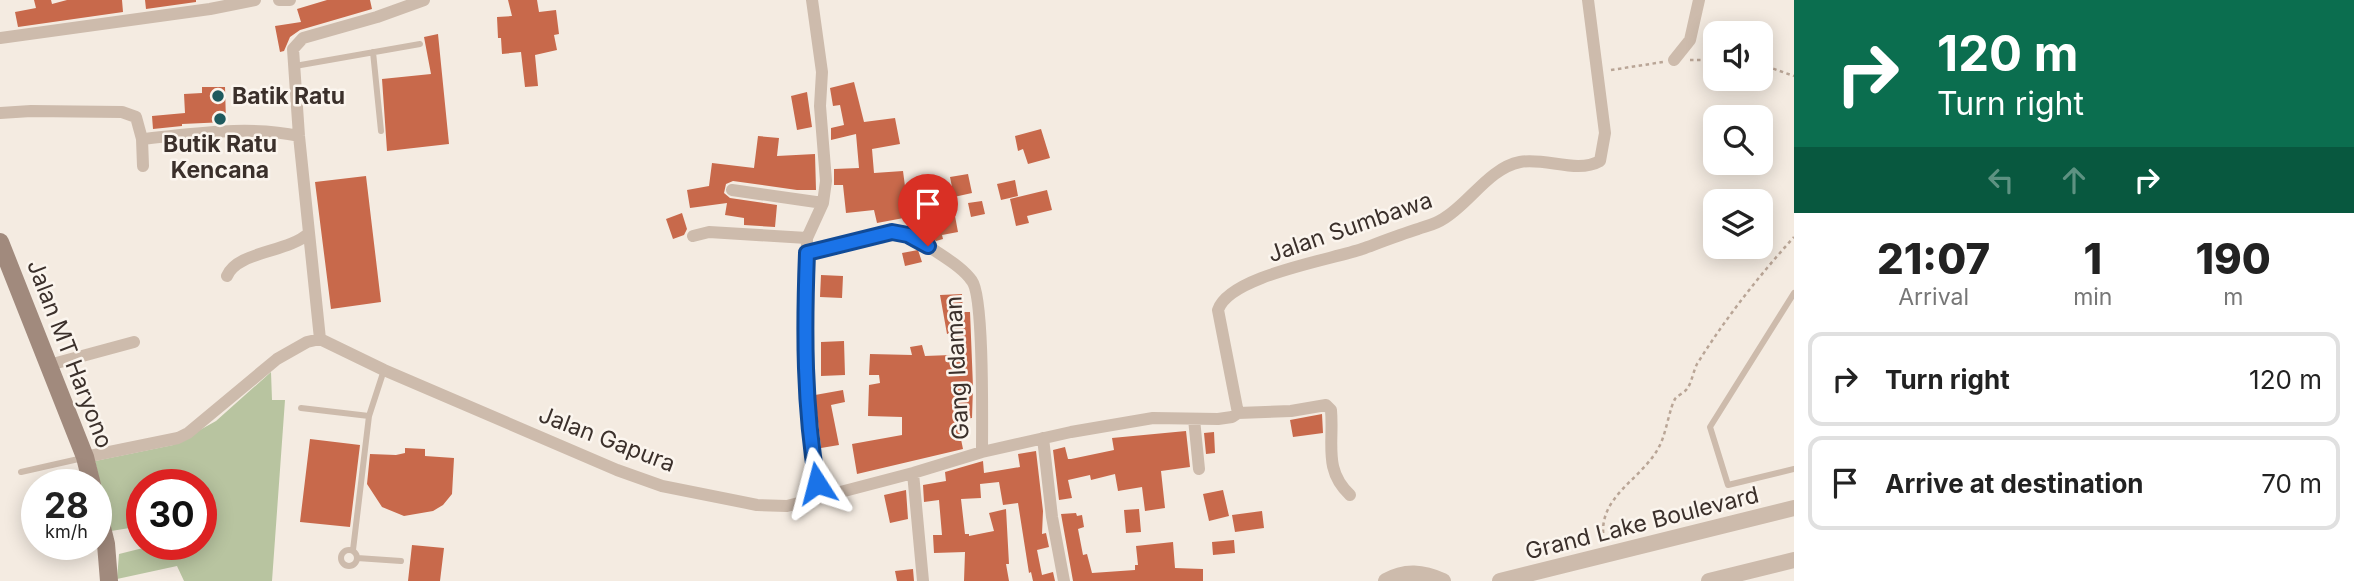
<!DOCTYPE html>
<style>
body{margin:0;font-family:Inter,sans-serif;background:#f6f6f6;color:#222;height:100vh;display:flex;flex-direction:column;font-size:26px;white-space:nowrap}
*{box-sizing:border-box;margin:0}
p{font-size:23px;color:#767676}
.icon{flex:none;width:38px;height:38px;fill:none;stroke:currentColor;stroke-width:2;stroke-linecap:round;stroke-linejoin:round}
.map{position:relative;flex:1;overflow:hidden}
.details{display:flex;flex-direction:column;background:#fff;width:560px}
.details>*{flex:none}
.hud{background:#0b6e4f;color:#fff;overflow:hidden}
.buttons{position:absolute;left:1703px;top:21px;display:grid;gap:14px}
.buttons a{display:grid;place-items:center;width:70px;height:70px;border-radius:14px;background:#fff;box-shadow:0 4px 18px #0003;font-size:35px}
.speed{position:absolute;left:21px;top:469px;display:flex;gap:14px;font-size:35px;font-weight:700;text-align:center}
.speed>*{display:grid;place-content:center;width:91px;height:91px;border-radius:50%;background:#fff;box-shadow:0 4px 18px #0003;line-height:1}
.speed small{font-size:18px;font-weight:400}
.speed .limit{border:10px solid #d22;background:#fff;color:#111}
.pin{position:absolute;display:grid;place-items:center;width:60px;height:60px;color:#fff;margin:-72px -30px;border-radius:50% 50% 50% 0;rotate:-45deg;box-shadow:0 0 7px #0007}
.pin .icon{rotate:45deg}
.me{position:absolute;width:77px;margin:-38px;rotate:351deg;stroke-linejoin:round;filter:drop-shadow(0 0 5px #0008)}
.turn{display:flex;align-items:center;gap:24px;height:147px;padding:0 28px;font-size:32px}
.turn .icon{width:91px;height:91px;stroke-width:2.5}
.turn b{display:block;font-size:49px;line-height:60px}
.lanes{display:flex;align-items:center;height:66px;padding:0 28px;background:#0003;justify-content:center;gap:35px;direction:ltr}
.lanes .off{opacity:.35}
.eta{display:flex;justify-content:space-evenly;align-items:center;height:119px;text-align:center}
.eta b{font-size:42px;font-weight:800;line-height:49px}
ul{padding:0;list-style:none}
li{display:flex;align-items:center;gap:21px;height:94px;margin:0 14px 10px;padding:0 14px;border:4px solid #e0e0e0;border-radius:14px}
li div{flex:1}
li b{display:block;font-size:26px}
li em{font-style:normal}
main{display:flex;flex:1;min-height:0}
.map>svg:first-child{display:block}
.green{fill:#b8c4a0}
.building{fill:#c8694b}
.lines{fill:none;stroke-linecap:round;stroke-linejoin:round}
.path{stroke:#b9a596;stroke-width:2.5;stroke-dasharray:3.5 3.5;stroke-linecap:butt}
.service{stroke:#cdbbac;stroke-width:6}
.minor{stroke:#cdbbac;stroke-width:12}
.tertiary{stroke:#cdbbac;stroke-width:16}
.secondary{stroke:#a18a7d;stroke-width:18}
.route-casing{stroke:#114b97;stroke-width:18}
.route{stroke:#1a73e8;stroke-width:12}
.poi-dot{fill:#1f5a5e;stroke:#fbf5ee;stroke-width:2.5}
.labels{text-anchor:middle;stroke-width:5;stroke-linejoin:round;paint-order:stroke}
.poi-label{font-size:23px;font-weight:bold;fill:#3b302b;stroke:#fbf5ee;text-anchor:start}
.street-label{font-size:23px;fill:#3b302b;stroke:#fbf5ee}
</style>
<main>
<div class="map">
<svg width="1794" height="581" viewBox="0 0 1794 581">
<rect width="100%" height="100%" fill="#f4ebe1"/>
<path class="green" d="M 271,372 L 272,400 L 285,400 L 272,581 L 184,581 L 177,566 L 117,579 L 119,554 L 159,544 L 201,544 L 201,485 L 142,485 L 142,526 L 111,531 L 95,461 L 173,445 L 216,421 Z"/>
<path class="building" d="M 34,0 L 51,0 L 52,4 L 67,0 L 122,0 L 123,12 L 18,27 L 15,12 L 36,8 Z
M 145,0 L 196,0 L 196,2 L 146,9 Z
M 327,0 L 370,0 L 372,9 L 300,30 L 290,37 L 284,51 L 280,52 L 275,26 L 301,22 L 297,9 Z
M 508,0 L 537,0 L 539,12 L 556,10 L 559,34 L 554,35 L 557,50 L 535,55 L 538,86 L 525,87 L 521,52 L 502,54 L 501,38 L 498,38 L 497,17 L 512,16 Z
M 438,34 L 449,144 L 387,151 L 382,79 L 431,74 L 424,37 Z
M 854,82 L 864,122 L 895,118 L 900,144 L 872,149 L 874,173 L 903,171 L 909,217 L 877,223 L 874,210 L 846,213 L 843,185 L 834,185 L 834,169 L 859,168 L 856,134 L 831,140 L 831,128 L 844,125 L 840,105 L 833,106 L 830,88 Z
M 202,87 L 225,87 L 226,122 L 182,124 L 182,126 L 153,129 L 152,116 L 185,113 L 184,94 L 202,93 Z
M 807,92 L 812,127 L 797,130 L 791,96 Z
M 1041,129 L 1050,158 L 1028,164 L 1023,149 L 1018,151 L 1015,136 Z
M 758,136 L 779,138 L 777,156 L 815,154 L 816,190 L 797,190 L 733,181 L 726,184 L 724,193 L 730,198 L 777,205 L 775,227 L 744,225 L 744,218 L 725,215 L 727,203 L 690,208 L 687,190 L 709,186 L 712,163 L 754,168 Z
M 968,174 L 972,193 L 954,197 L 950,177 Z
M 366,176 L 381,302 L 331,309 L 315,182 Z
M 1015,180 L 1018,196 L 1001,200 L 997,184 Z
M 1047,190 L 1052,210 L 1027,216 L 1029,223 L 1016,226 L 1010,199 Z
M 982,201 L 985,214 L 971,217 L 968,203 Z
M 682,213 L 687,229 L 684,235 L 673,239 L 666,219 Z
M 937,215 L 938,220 L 955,216 L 958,232 L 942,235 L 943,239 L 936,241 L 931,237 L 926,218 Z
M 918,250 L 922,262 L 905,266 L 902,253 Z
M 821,275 L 843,276 L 842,298 L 820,297 Z
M 962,294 L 963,312 L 970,312 L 973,387 L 972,418 L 957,420 L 963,449 L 857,474 L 852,444 L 902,435 L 902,417 L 868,416 L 869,385 L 880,383 L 879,375 L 869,375 L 870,354 L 912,355 L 910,347 L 922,345 L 925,356 L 951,355 L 951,333 L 947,334 L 940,295 Z
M 844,341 L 845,375 L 821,376 L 821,342 Z
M 843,390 L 845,402 L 831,405 L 839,445 L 821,448 L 815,395 Z
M 1322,414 L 1323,433 L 1293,437 L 1290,420 Z
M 1186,431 L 1190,467 L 1161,471 L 1165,508 L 1145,511 L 1142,487 L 1118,491 L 1115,474 L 1091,480 L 1090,475 L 1068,480 L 1072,498 L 1059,500 L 1053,450 L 1065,447 L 1068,459 L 1071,459 L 1114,450 L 1112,438 Z
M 1214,432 L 1215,453 L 1206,454 L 1204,433 Z
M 310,439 L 360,445 L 350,527 L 300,522 Z
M 405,448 L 425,449 L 425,456 L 454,458 L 452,494 L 443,505 L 433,511 L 404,516 L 382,507 L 367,484 L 370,454 L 396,455 L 405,453 Z
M 1036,451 L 1043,511 L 1042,534 L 1046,533 L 1049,547 L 1037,550 L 1042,575 L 1053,572 L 1055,581 L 1033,581 L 1031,572 L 1029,573 L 1018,503 L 1003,505 L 999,482 L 980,484 L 981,498 L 961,499 L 965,534 L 969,534 L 969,536 L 994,531 L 989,513 L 1006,509 L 1009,564 L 1006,564 L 1009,581 L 964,581 L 965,552 L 934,553 L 933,535 L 942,535 L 939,500 L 924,502 L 923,485 L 946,481 L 945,472 L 983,461 L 984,473 L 1020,467 L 1018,454 Z
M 906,490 L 908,519 L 890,523 L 884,495 Z
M 1223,490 L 1229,516 L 1209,521 L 1203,494 Z
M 1139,509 L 1141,532 L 1126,533 L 1124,510 Z
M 1262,511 L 1264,528 L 1235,532 L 1232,515 Z
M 1076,513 L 1077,516 L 1082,515 L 1084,527 L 1078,529 L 1083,555 L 1087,554 L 1092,573 L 1135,570 L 1135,565 L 1138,565 L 1136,546 L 1173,542 L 1175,568 L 1203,569 L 1203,581 L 1073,581 L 1061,514 Z
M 1234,540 L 1235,553 L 1213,555 L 1212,542 Z
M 412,545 L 444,548 L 440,581 L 408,581 Z
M 913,569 L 914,581 L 897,581 L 895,571 Z"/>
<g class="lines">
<path class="path" d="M 1690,60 L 1715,60
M 1760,64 L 1794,76
M 1611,70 L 1663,62
M 1604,540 C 1596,496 1643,480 1660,445 C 1666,433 1670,407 1675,399 C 1678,395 1684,393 1687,389 C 1692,382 1693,372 1697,364 C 1725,319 1758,277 1794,237"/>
<path class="service" d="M 373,52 L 381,131
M 295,66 L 420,44
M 1794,293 L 1710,427 L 1728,485 L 1794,469
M 301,408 L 369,416
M 21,472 L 83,458
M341 558a8 8 0 1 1 16 0a8 8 0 1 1-16 0Z
M 353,550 L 369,416 L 384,370
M 357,558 L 401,561"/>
<path class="minor" d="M 279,0 L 290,0
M 812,0 L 822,72 L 820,106 L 826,181 L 823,203 L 807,238 L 805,373 L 808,421 L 819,498
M 0,38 L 210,9 L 255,0
M 1674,60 L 1690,40 L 1699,0
M 0,113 L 31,111 L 122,112 L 136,117 L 142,139 C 194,134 248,125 299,136
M 142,139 L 143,166
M 732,190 L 823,203
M 693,236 L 709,232 L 807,238
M 807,253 C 832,246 864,235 890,232 C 906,231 922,242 934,250 C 947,259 963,268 972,281 C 984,297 982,424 982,452
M 227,276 C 237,251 288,253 309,233
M 320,339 L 299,136 L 293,49 L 303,38 L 377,17 L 424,0
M 49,365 L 134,342
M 1238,413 L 1218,310 C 1229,276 1330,260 1362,249 C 1381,242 1399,235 1418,229 C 1426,226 1436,224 1443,219 C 1469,204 1489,168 1520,162 C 1545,157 1577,174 1600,161 L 1605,133 L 1588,0
M 1194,419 L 1199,469
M 1043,438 L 1052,517 L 1064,581
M 85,457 L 178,438 L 188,433 L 277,359 L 307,342 L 320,339 L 384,370 L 617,470 L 662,486 L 757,505 L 787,506 L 913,473 L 982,452 L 1071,432 L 1153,418 L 1218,419 L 1232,417 L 1238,413 L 1291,411 L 1326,405 L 1331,410 C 1334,443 1323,470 1350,495
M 913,473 L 923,581"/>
<path class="tertiary" d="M 1386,581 C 1405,570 1423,572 1443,581
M 1500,581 L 1794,508
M 1709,581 L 1794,560"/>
<path class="secondary" d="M 0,242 L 85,457 L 92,485
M 96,503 L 106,544 L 109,581"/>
</g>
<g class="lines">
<defs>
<path id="route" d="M 817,483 C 804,406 804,331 807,253 L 892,232 L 908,235 L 928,246"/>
</defs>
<use href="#route" class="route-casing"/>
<use href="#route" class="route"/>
</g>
<g class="poi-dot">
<circle cx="218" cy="96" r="7"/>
<circle cx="220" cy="119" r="7"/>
</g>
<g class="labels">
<g class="poi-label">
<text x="232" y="104">Batik Ratu</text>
<text x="220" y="152" text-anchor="middle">Butik Ratu<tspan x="220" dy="26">Kencana</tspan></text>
</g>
<g class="street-label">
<text transform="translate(1350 227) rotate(-19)" y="8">Jalan Sumbawa</text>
<text transform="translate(70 354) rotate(69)" y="8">Jalan MT Haryono</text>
<text transform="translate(957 368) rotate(-93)" y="8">Gang Idaman</text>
<text transform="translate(607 439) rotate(21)" y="8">Jalan Gapura</text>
<text transform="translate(1642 523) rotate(-14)" y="8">Grand Lake Boulevard</text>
</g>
</g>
</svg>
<div class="buttons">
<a><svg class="icon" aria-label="sound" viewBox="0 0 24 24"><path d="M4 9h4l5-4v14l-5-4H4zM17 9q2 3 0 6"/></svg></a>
<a><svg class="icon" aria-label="search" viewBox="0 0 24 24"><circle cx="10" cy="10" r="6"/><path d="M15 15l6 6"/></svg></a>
<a><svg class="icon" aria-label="layers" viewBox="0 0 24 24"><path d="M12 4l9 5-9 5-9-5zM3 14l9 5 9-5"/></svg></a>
</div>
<div class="speed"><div>28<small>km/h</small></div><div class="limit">30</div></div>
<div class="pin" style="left:928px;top:246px;background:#d93025"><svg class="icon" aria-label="arrive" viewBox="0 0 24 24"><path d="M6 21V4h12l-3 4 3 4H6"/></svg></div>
<svg class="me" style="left:817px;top:483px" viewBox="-20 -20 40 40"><path d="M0-17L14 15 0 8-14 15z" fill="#1a73e8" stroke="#fff" stroke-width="4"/></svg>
</div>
<section class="details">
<div class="hud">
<div class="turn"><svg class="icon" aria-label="right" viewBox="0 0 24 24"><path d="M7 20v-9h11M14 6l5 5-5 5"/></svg><div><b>120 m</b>Turn right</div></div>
<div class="lanes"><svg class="icon off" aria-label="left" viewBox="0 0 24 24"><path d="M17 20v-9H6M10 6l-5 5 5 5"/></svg><svg class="icon off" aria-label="ahead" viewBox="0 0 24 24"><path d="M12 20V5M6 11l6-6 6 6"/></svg><svg class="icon" aria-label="right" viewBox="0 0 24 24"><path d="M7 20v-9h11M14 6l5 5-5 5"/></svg></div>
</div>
<div class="eta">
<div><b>21:07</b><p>Arrival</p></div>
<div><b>1</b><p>min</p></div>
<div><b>190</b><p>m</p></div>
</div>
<ul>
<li><svg class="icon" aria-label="right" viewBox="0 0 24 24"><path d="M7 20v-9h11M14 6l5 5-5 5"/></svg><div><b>Turn right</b></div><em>120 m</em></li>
<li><svg class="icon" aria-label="arrive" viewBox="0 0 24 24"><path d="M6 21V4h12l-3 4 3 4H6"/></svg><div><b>Arrive at destination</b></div><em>70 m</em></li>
</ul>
</section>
</main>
